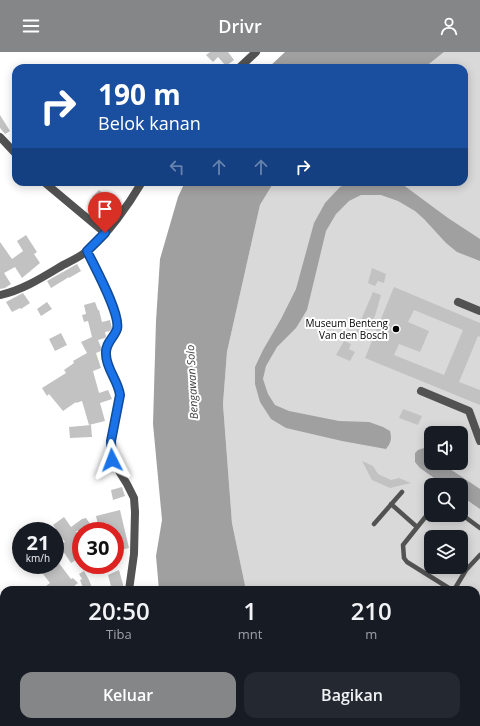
<!DOCTYPE html>
<html lang="id">
<style>
body{margin:0;font-family:"Open Sans",sans-serif;background:#242831;color:#f1f3f6;height:100vh;display:flex;flex-direction:column;font-size:15px;white-space:nowrap}
*{box-sizing:border-box;margin:0}
p{font-size:13px;color:#9ea1a6}
.icon{flex:none;width:22px;height:22px;fill:none;stroke:currentColor;stroke-width:2;stroke-linecap:round;stroke-linejoin:round}
.map{position:relative;flex:1;overflow:hidden}
.drawer{position:absolute;left:0px;top:534px;width:480px;height:140px;display:flex;flex-direction:column;background:#171b24;border-radius:12px 12px 0 0;box-shadow:0 2px 10px #0003}
.drawer>*{flex:none}
.banner{position:absolute;left:12px;top:12px;width:456px;height:122px;border-radius:12px;box-shadow:0 2px 10px #0003;background:#1a4fa0;color:#fff;overflow:hidden}
.tools{position:absolute;left:424px;top:374px;display:grid;gap:8px}
.tools a{display:grid;place-items:center;width:44px;height:44px;border-radius:8px;background:#171b24;box-shadow:0 2px 10px #0003;font-size:20px}
.speed{position:absolute;left:12px;top:470px;display:flex;gap:8px;font-size:20px;font-weight:700;text-align:center}
.speed>*{display:grid;place-content:center;width:52px;height:52px;border-radius:50%;background:#171b24;box-shadow:0 2px 10px #0003;line-height:1}
.speed small{font-size:10px;font-weight:400}
.speed .limit{border:6px solid #d22;background:#fff;color:#111}
.pin{position:absolute;display:grid;place-items:center;width:34px;height:34px;color:#fff;margin:-41px -17px;border-radius:50% 50% 50% 0;rotate:-45deg;box-shadow:0 0 4px #0007}
.pin .icon{rotate:45deg}
.me{position:absolute;width:44px;margin:-22px;rotate:357deg;stroke-linejoin:round;filter:drop-shadow(0 0 3px #0008)}
.turn{display:flex;align-items:center;gap:14px;height:84px;padding:0 20px;font-size:18px}
.turn .icon{width:52px;height:52px;stroke-width:2.5}
.turn b{display:block;font-size:28px;line-height:34px}
.lanes{display:flex;align-items:center;height:38px;padding:0 20px;background:#0003;justify-content:center;gap:20px;direction:ltr}
.lanes .off{opacity:.35}
.eta{display:flex;justify-content:space-evenly;align-items:center;height:68px;text-align:center}
.eta b{font-size:24px;font-weight:600;line-height:28px}
.primary-button{display:flex;gap:8px;margin-top:auto;padding:8px 20px}
.primary-button a{flex:1;height:46px;border-radius:12px;background:#858687;color:#fff;font-size:16px;font-weight:600;line-height:46px;text-align:center}
.primary-button a+a{background:#242831;color:#f1f3f6}
header{display:flex;justify-content:space-between;align-items:center;height:52px;padding:0 20px;background:#858687;color:#fff;font-size:18px;font-weight:600}
.map>svg:first-child{display:block}
.green{fill:#d9d9d9;fill-rule:evenodd}
.water{fill:#a0a0a0}
.building{fill:#c2c2c2;fill-rule:evenodd}
.lines{fill:none;stroke-linecap:round;stroke-linejoin:round}
.lane{stroke:#525252;stroke-width:4.5}
.street{stroke:#525252;stroke-width:8}
.route-casing{stroke:#114b97;stroke-width:10}
.route{stroke:#1a73e8;stroke-width:7}
.poi-dot{fill:#000;stroke:#fff;stroke-width:1.5}
.labels{text-anchor:middle;stroke-width:4;stroke-linejoin:round;paint-order:stroke}
.poi-label{font-size:10px;fill:#000;stroke:#fff;text-anchor:end}
.water-label{font-size:11px;font-style:italic;fill:#414141;stroke:#fff}
</style>
<header><svg class="icon" aria-label="menu" viewBox="0 0 24 24"><path d="M4 6h16M4 12h16M4 18h16"/></svg>Drivr<svg class="icon" aria-label="person" viewBox="0 0 24 24"><circle cx="12" cy="8" r="4"/><path d="M4 21q1-7 8-7t8 7"/></svg></header>
<div class="map">
<svg width="480" height="674" viewBox="0 0 480 674">
<rect width="100%" height="100%" fill="#fff"/>
<path class="green" d="M 444,0 L 480,0 L 480,674 L 375,674 L 375,673 L 372,670 L 476,670 L 476,538 L 246,538 L 232,471 L 223,352 L 227,300 L 260,153 L 274,130 L 464,130 L 464,16 L 424,16 ZM 431,381 L 461,381 L 461,411 L 431,411 ZM 431,433 L 461,433 L 461,463 L 431,463 ZM 431,485 L 461,485 L 461,515 L 431,515 Z
M 294,670 L 358,670 L 356,674 L 293,674 L 292,673 Z"/>
<path class="water" d="M 285,0 L 444,0 L 424,16 L 268,16 Z
M 185,130 L 274,130 L 260,153 L 227,300 L 223,352 L 232,471 L 246,538 L 159,538 L 156,504 L 162,468 L 153,372 L 156,269 L 160,207 L 178,145 Z
M 352,130 L 397,130 L 402,132 L 448,166 L 480,187 L 480,209 L 457,200 L 446,191 L 424,167 L 415,159 L 398,149 L 381,143 L 361,143 L 349,149 L 336,162 L 326,179 L 307,258 L 296,276 L 277,295 L 266,314 L 263,327 L 268,342 L 275,353 L 289,359 L 339,369 L 369,370 L 383,375 L 390,379 C 392,387 391,391 386,397 L 342,389 L 286,376 L 271,367 L 260,350 L 255,332 L 255,315 L 263,298 L 281,267 L 296,237 L 314,171 L 325,151 L 340,135 Z
M 424,396 L 431,402 L 431,411 L 441,411 L 480,437 L 480,457 L 461,444 L 461,433 L 444,433 L 420,416 L 415,410 L 415,401 L 418,398 Z
M 133,670 L 219,670 L 218,674 L 132,674 Z"/>
<path class="building" d="M 210,0 L 228,0 L 234,8 L 226,14 L 218,5 L 213,10 L 206,3 Z
M 0,63 L 10,79 L 5,82 L 0,76 Z
M 99,138 L 113,150 L 106,157 L 92,145 Z
M 26,183 L 37,200 L 34,202 L 40,211 L 22,226 L 15,215 L 4,221 L 11,232 L 5,236 L 0,237 L 0,190 L 12,207 L 23,199 L 17,189 Z
M 77,212 L 81,219 L 69,226 L 69,225 L 51,236 L 47,229 Z
M 372,216 L 386,222 L 384,231 L 378,229 L 375,234 L 368,231 Z
M 394,235 L 480,271 L 480,285 L 478,284 L 459,330 L 480,338 L 480,353 L 365,306 ZM 414,258 L 463,278 L 444,323 L 394,303 L 399,292 L 420,300 L 429,279 L 408,270 Z
M 373,240 L 381,243 L 375,264 L 362,287 L 354,284 Z
M 23,241 L 30,251 L 21,257 L 20,256 L 12,260 L 6,250 Z
M 47,250 L 52,257 L 41,264 L 37,257 Z
M 95,250 L 98,258 L 99,258 L 102,270 L 110,268 L 112,276 L 110,279 L 105,280 L 106,285 L 105,286 L 98,288 L 101,295 L 101,299 L 96,301 L 101,316 L 93,319 L 99,341 L 108,338 L 112,347 L 100,351 L 105,369 L 89,373 L 82,349 L 76,351 L 76,350 L 63,359 L 49,342 L 47,344 L 42,336 L 66,321 L 64,318 L 74,311 L 73,309 L 87,301 L 81,290 L 92,285 L 88,269 L 84,270 L 82,263 L 86,262 L 84,253 Z
M 61,281 L 67,293 L 55,299 L 49,287 Z
M 344,289 L 351,292 L 349,297 L 355,300 L 350,309 L 336,303 Z
M 403,357 L 422,364 L 418,373 L 399,366 Z
M 91,373 L 92,385 L 70,386 L 69,375 Z
M 362,409 L 373,414 L 378,422 L 391,428 L 399,426 L 411,431 L 390,436 L 372,428 Z
M 122,435 L 125,444 L 113,448 L 111,438 Z
M 120,458 L 129,496 L 117,499 L 116,492 L 115,492 L 115,479 L 109,479 L 107,471 L 98,473 L 96,464 Z
M 64,465 L 71,475 L 82,467 L 86,466 L 95,479 L 76,479 L 81,488 L 81,505 L 71,511 L 59,493 L 65,490 L 53,473 Z
M 55,506 L 71,527 L 73,526 L 78,531 L 69,538 L 41,538 L 50,531 L 40,518 L 46,513 L 55,513 Z
M 119,518 L 124,536 L 112,538 L 108,523 Z
M 84,519 L 89,528 L 93,538 L 84,538 L 80,528 L 82,527 L 79,522 Z"/>
<g class="lines">
<path class="lane" d="M 391,452 L 417,475
M 431,458 L 403,493 L 404,506 L 407,510 L 452,538
M 461,462 L 480,476
M 374,472 L 402,440
M 454,538 L 466,518 L 480,503
M 365,674 L 367,670"/>
<path class="street" d="M 239,16 L 256,0
M 0,85 L 16,102
M 44,130 L 105,181
M 87,199 C 94,214 121,262 117,277 C 114,286 105,291 106,302 C 106,317 118,328 120,343 L 111,389 L 111,401 L 112,408 L 127,432 L 134,446 L 135,460 L 134,502 L 129,538
M 0,243 C 23,238 43,225 63,213 C 71,209 80,205 87,199 C 107,184 129,152 142,130
M 458,250 L 480,259
M 421,339 L 469,359 L 480,389
M 0,633 L 4,634
M 72,670 L 79,674
M 99,674 L 101,670
M 433,674 L 436,670"/>
</g>
<g class="lines">
<defs>
<path id="route" d="M 105,181 L 87,199 C 94,214 121,262 117,277 C 114,286 105,291 106,302 C 106,317 118,328 120,343 L 111,389 L 112,408"/>
</defs>
<use href="#route" class="route-casing"/>
<use href="#route" class="route"/>
</g>
<circle class="poi-dot" cx="396" cy="277" r="4"/>
<g class="labels">
<g class="poi-label">
<text x="388" y="275">Museum Benteng<tspan x="388" dy="12">Van den Bosch</tspan></text>
</g>
<g class="water-label">
<text transform="translate(192 330) rotate(-93)" y="4">Bengawan Solo</text>
</g>
</g>
</svg>
<div class="tools">
<a><svg class="icon" aria-label="sound" viewBox="0 0 24 24"><path d="M4 9h4l5-4v14l-5-4H4zM17 9q2 3 0 6"/></svg></a>
<a><svg class="icon" aria-label="search" viewBox="0 0 24 24"><circle cx="10" cy="10" r="6"/><path d="M15 15l6 6"/></svg></a>
<a><svg class="icon" aria-label="layers" viewBox="0 0 24 24"><path d="M12 4l9 5-9 5-9-5zM3 14l9 5 9-5"/></svg></a>
</div>
<div class="speed"><div>21<small>km/h</small></div><div class="limit">30</div></div>
<div class="pin" style="left:105px;top:181px;background:#d93025"><svg class="icon" aria-label="arrive" viewBox="0 0 24 24"><path d="M6 21V4h12l-3 4 3 4H6"/></svg></div>
<svg class="me" style="left:112px;top:408px" viewBox="-20 -20 40 40"><path d="M0-17L14 15 0 8-14 15z" fill="#1a73e8" stroke="#fff" stroke-width="4"/></svg>
<div class="banner">
<div class="turn"><svg class="icon" aria-label="right" viewBox="0 0 24 24"><path d="M7 20v-9h11M14 6l5 5-5 5"/></svg><div><b>190 m</b>Belok kanan</div></div>
<div class="lanes"><svg class="icon off" aria-label="left" viewBox="0 0 24 24"><path d="M17 20v-9H6M10 6l-5 5 5 5"/></svg><svg class="icon off" aria-label="ahead" viewBox="0 0 24 24"><path d="M12 20V5M6 11l6-6 6 6"/></svg><svg class="icon off" aria-label="ahead" viewBox="0 0 24 24"><path d="M12 20V5M6 11l6-6 6 6"/></svg><svg class="icon" aria-label="right" viewBox="0 0 24 24"><path d="M7 20v-9h11M14 6l5 5-5 5"/></svg></div>
</div>
<section class="drawer">
<div class="eta">
<div><b>20:50</b><p>Tiba</p></div>
<div><b>1</b><p>mnt</p></div>
<div><b>210</b><p>m</p></div>
</div>
<div class="primary-button"><a>Keluar</a><a>Bagikan</a></div>
</section>
</div>
